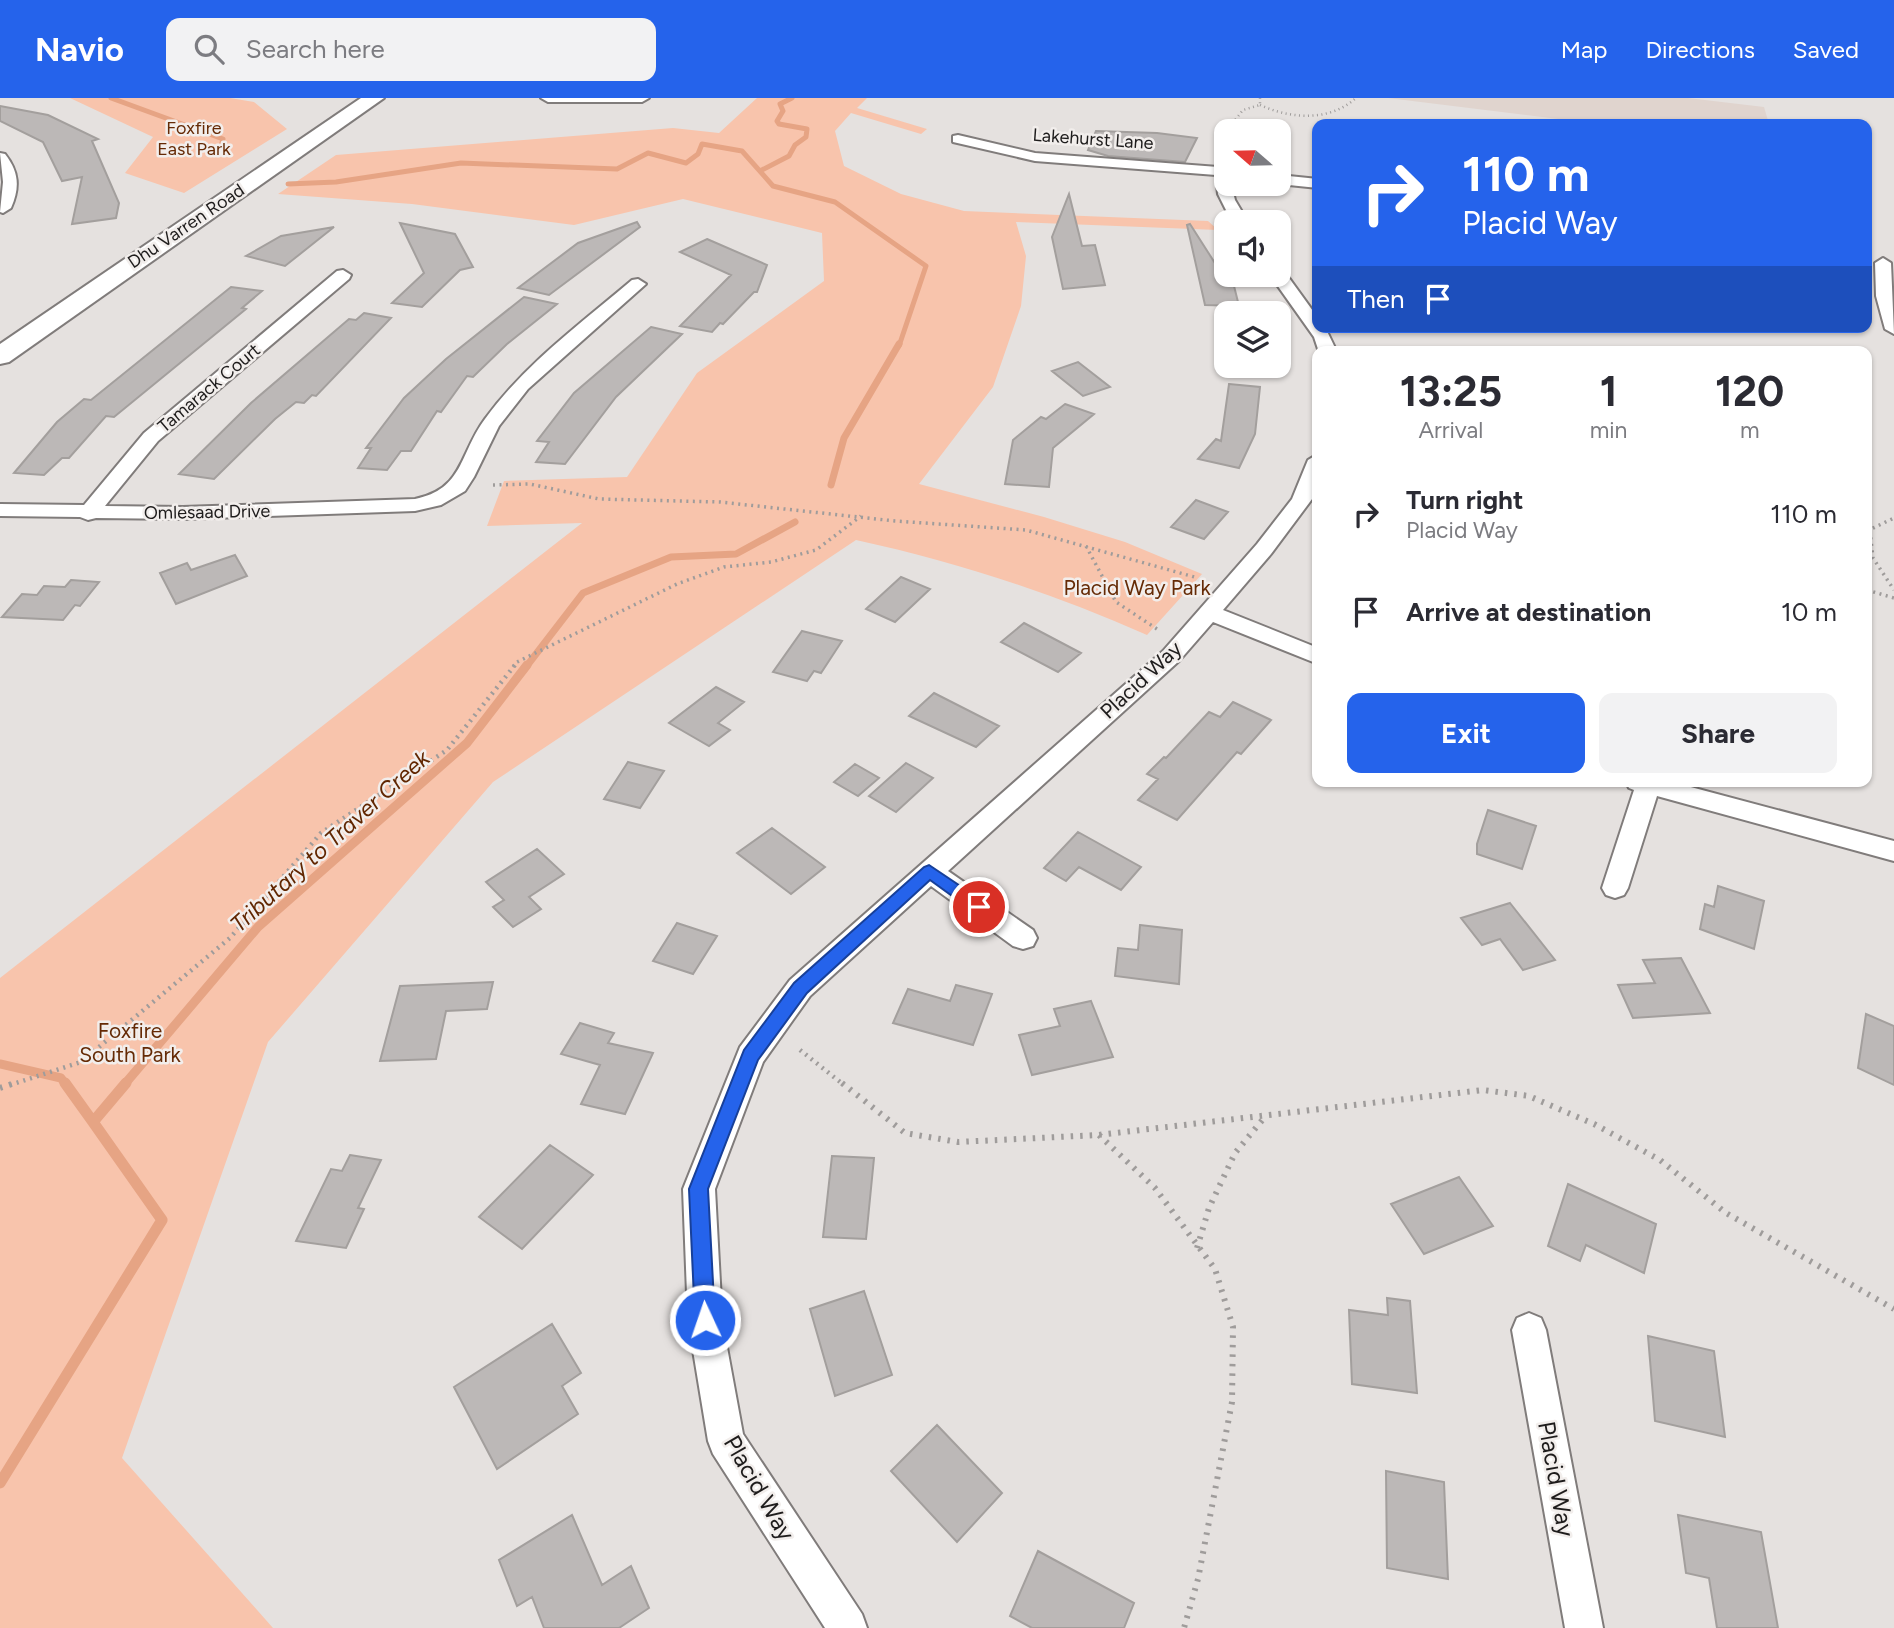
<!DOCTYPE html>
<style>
body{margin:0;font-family:Figtree,sans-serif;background:#f2f2f3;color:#2b2b33;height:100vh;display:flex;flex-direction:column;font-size:26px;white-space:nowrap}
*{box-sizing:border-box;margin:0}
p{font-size:23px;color:#7c7c81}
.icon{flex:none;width:38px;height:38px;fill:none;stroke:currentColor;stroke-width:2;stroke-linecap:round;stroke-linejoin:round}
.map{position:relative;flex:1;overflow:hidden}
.panel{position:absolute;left:1312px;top:248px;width:560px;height:441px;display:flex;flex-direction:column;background:#fff;border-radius:14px;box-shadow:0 2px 5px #0004}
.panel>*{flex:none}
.banner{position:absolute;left:1312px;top:21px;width:560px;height:214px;border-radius:14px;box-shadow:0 2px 5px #0004;background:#2563eb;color:#fff;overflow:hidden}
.needle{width:46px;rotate:290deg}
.controls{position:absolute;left:1214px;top:21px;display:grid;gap:14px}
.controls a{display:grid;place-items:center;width:77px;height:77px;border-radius:14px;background:#fff;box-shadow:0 2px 5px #0004;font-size:35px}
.pin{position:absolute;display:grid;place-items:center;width:60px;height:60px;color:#fff;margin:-30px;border:4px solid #fff;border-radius:50%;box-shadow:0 2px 7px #0007}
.me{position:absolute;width:77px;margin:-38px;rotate:357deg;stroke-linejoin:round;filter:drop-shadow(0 0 5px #0008)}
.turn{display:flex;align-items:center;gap:24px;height:147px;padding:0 35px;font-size:32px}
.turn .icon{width:91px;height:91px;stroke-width:2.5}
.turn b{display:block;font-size:49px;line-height:60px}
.then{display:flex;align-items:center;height:66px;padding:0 35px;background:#0003;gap:14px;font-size:26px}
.eta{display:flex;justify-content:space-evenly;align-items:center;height:119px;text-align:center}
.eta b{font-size:42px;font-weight:700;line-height:49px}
.primary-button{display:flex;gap:14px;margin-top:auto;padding:14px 35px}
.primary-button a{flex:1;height:80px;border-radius:14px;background:#2563eb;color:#fff;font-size:28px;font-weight:700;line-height:80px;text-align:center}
.primary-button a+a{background:#f2f2f3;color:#2b2b33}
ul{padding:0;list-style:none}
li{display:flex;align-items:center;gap:21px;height:98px;padding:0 35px}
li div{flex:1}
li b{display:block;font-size:26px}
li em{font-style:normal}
header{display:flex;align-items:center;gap:42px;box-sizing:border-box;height:98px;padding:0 35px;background:#2563eb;color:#fff}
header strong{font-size:33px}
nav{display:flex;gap:38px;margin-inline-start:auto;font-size:24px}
.search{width:490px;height:63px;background:#f2f2f3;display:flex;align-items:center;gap:18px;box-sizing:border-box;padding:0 24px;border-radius:14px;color:#7c7c81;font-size:26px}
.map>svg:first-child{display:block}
.built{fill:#e0d4ce}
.green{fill:#f8c4ac}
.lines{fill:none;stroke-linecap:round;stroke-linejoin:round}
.stream-far3{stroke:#e6a484;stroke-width:5}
.stream-far2{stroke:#e6a484;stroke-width:7}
.stream-far1{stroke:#e6a484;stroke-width:9}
.stream{stroke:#e6a484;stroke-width:11}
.building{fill:#bcb8b7;stroke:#a39f9d;stroke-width:2}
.minor-casing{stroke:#807c7b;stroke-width:4}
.secondary-casing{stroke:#807c7b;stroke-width:4}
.path-far3{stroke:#9f9c9b;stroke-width:2.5;stroke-dasharray:1 3.5;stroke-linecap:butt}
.path-far2{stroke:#9f9c9b;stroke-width:3.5;stroke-dasharray:2 4.5;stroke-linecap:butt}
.path-far1{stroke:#9f9c9b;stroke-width:4.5;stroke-dasharray:2 5;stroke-linecap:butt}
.path{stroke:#9f9c9b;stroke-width:6;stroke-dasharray:2.5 7;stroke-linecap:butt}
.minor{fill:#fff;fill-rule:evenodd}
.secondary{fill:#fff;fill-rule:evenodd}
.route{fill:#2563eb;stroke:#184099;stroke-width:2}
.labels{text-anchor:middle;stroke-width:5;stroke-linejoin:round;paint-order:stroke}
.far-park-label{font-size:18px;fill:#652a05;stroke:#f2eeec}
.far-street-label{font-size:18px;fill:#1e1c1c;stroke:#f2eeec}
.park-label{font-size:21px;fill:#652a05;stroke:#f2eeec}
.street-label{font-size:21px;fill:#1e1c1c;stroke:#f2eeec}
.water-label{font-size:23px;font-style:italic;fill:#612601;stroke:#f2eeec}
.near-street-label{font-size:24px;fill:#1e1c1c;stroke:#f2eeec}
</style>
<header>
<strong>Navio</strong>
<div class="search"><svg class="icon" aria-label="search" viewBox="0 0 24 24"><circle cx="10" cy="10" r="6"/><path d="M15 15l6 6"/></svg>Search here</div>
<nav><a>Map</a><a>Directions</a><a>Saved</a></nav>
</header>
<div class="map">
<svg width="1894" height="1530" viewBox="0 0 1894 1530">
<rect width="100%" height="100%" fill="#e5e1df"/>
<path class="built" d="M 1388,0 L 1688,0 L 1764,9 L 1769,26 L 1599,26 Z"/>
<path class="green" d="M 70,0 L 230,0 L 254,4 L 287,31 L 184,95 L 125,75 L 153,39 Z
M 757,0 L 867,0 L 857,10 L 927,31 L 921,36 L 851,15 L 835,33 L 844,68 L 901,96 L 964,113 L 1208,123 L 1218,132 L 1016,124 L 1026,158 L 1021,208 L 993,289 L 919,386 L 1044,419 L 1125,444 L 1202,476 L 1147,537 C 1052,495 957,464 856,442 L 493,684 L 268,944 L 122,1360 L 273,1530 L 0,1530 L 0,880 L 582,425 L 487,428 L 504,383 L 627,379 L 697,275 L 824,183 L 822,135 L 683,101 L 574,127 L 412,106 L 278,96 L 336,57 L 673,30 L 719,35 Z"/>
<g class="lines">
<path class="stream-far3" d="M 111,0 L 223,41 L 219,56
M 760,73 L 789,58 L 795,47 L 806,39 L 807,31 L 779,26 L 777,23 L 783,13 L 780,6 L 792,0
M 288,86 L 336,84 L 461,65 L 617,71 L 648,55 L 686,65 L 698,56 L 702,46 L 742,53 L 773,88 L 835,104 L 926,168 L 899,248"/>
<path class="stream-far2" d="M 831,387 L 844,340 L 899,246
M 526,569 L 583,495 L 671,459 L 736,456 L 795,424"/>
<path class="stream-far1" d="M 0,966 L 61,980 L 66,987
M 124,987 L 258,829 L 467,645 L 527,567"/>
<path class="stream" d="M 65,985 L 93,1024
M 0,1385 L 162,1122 L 93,1024 L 126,985"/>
</g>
<path class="building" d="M 0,8 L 48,17 L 98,41 L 92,43 L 119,105 L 116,120 L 72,126 L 82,79 L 62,83 L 43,44 L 0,23 Z
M 1096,33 L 1157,35 L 1197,40 L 1185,64 L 1108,58 L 1088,52 Z
M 1069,96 L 1082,148 L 1095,147 L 1105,187 L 1063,191 L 1052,139 Z
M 637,124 L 640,129 L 549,197 L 518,190 L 578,145 Z
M 400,125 L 455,136 L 473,169 L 460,172 L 422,209 L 392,205 L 424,175 Z
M 1190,126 L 1227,184 L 1233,184 L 1239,208 L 1205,207 L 1187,127 Z
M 334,129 L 285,168 L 246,158 L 281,138 Z
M 707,141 L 767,167 L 757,194 L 754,194 L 723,226 L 720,225 L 712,234 L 680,228 L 731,177 L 680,154 Z
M 231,189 L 262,193 L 242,210 L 246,211 L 114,319 L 106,318 L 69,360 L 62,360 L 44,377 L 14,375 L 57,324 L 77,307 L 84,301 L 91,302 Z
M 524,199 L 557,206 L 507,246 L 473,279 L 467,278 L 441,314 L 437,313 L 411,353 L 401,353 L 387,372 L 358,370 L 371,350 L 366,350 L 404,300 L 446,261 Z
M 364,215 L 391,220 L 316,298 L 312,297 L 304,305 L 296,304 L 275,321 L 214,381 L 179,376 L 251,305 L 349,221 L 356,222 Z
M 651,229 L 682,236 L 616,299 L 565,366 L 536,364 L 549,344 L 537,343 L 574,295 Z
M 1078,264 L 1110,289 L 1083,298 L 1052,273 Z
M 1229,286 L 1260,289 L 1255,336 L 1239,370 L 1198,361 L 1216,341 L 1221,343 Z
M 1065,306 L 1094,316 L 1053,350 L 1049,389 L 1005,386 L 1013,342 L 1041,319 L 1046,321 Z
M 1196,402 L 1228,414 L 1204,441 L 1171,429 Z
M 235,457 L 247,478 L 176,506 L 160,475 L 187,465 L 191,472 Z
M 901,479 L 930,491 L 895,524 L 866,511 Z
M 71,482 L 99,484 L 80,508 L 75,507 L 63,522 L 2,519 L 22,496 L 37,497 L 44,488 L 65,489 Z
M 1024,525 L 1081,555 L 1058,574 L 1001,544 Z
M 802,533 L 842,543 L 821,575 L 814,573 L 807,583 L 773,574 Z
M 716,589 L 744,604 L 718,625 L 730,632 L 709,648 L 669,625 Z
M 934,595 L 999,628 L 976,649 L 909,618 Z
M 1233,604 L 1271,622 L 1241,656 L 1237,654 L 1177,722 L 1138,702 L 1158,681 L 1147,676 L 1164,659 L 1166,660 L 1209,614 L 1220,619 Z
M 628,664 L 664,673 L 640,710 L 604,701 Z
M 906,665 L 933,680 L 896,714 L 869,698 Z
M 855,666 L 879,680 L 858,698 L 834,684 Z
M 1488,712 L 1536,728 L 1522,771 L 1477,756 L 1477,746 Z
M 772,730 L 825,769 L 791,796 L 737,755 Z
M 1078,734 L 1141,769 L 1121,792 L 1079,769 L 1066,783 L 1044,770 Z
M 537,751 L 564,776 L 529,799 L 541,811 L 513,829 L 493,809 L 504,802 L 486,784 Z
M 1718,788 L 1764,803 L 1754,851 L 1700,831 L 1705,806 L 1714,809 Z
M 1510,805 L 1555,862 L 1523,872 L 1500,841 L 1482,847 L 1461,820 Z
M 677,825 L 717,838 L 693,876 L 653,863 Z
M 1140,827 L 1182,832 L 1179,886 L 1115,878 L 1118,850 L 1138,852 Z
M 1681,860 L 1710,915 L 1633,920 L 1618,887 L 1655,885 L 1643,862 Z
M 493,884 L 487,911 L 446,913 L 436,961 L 380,963 L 400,888 Z
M 956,887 L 992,896 L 973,947 L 893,925 L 908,891 L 950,903 Z
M 1091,903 L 1113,959 L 1032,977 L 1019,937 L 1060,928 L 1054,911 Z
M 1866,916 L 1894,928 L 1894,987 L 1858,970 Z
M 580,925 L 614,935 L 608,945 L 653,955 L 625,1016 L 581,1006 L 600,967 L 561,956 Z
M 550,1047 L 593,1077 L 522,1151 L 479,1119 Z
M 350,1057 L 381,1062 L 358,1110 L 364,1111 L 346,1150 L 296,1143 L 331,1071 L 342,1073 Z
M 832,1058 L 874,1060 L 866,1141 L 823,1139 Z
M 1459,1079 L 1493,1128 L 1424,1156 L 1391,1106 Z
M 1568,1086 L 1656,1126 L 1644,1175 L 1586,1147 L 1580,1163 L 1548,1148 Z
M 864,1193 L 892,1277 L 835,1298 L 810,1211 Z
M 1387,1200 L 1410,1203 L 1417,1295 L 1352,1286 L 1349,1212 L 1388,1217 Z
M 552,1226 L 581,1275 L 562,1288 L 578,1316 L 497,1371 L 454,1289 Z
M 1648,1238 L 1714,1253 L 1725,1339 L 1655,1323 Z
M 937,1327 L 1002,1395 L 957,1444 L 891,1373 Z
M 1386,1373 L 1444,1384 L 1448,1481 L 1387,1470 Z
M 572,1417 L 602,1487 L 631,1468 L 649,1510 L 619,1530 L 544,1530 L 532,1499 L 517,1508 L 499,1462 Z
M 1678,1417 L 1761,1434 L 1778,1530 L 1717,1530 L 1709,1480 L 1686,1475 Z
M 1038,1453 L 1134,1505 L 1124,1530 L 1032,1530 L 1010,1518 Z"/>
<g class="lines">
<defs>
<path id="minor" d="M 541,0 L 649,0 L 642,4 L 548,4 Z
M 958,37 L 1035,55 L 1218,69 L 1222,61 L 1227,60 L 1227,86 L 1231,86 L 1235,102 L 1248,124 L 1232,124 L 1218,96 L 1216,77 L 1035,63 L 953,44 L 953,38 Z
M 0,55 L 5,56 C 19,74 20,89 11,110 L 3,115 L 0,114 L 3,84 Z
M 1279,77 L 1318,81 L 1318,90 L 1279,86 Z
M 1883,160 L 1891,165 L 1894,236 L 1885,231 L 1876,198 L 1875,165 Z
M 343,172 L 351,177 L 349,181 L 158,343 L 105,408 L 183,409 L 415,401 C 464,391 459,356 485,321 C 525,266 580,226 632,182 L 638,181 L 646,186 L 528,291 L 499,328 L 474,379 L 465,393 L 441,407 L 415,413 L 183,421 L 96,420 L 88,422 L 80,419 L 0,418 L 0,406 L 84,407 L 144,335 L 337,173 Z
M 1279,172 L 1284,173 L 1318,220 L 1318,229 L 1325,229 L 1337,254 L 1319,254 L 1314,239 L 1270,177 L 1279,177 Z
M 1318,356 L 1318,393 L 1271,456 L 1223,512 L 1318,550 L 1318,566 L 1213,524 L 1179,563 L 948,773 L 1033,832 L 1037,840 L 1033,848 L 1023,851 L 1013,848 L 931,788 L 810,898 L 763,964 L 715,1091 L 722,1222 L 743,1336 L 862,1516 L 867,1530 L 825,1530 L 713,1356 L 708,1343 L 688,1222 L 683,1091 L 740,949 L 790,882 L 1163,553 L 1257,446 L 1292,401 L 1308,362 Z
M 1626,684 L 1672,684 L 1894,743 L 1894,763 L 1657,698 L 1628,790 L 1624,797 L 1615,800 L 1606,797 L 1602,790 L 1634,692 L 1629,690 Z
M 1529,1215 L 1541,1220 L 1546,1232 L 1603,1530 L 1565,1530 L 1512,1232 L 1517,1220 Z"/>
<path id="secondary" d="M 361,0 L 384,0 L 9,264 L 0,266 L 0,246 Z"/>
</defs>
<use href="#minor" class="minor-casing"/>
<use href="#secondary" class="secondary-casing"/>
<path class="path-far3" d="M 1260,7 C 1291,21 1329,24 1356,0
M 1227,32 L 1243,12 L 1260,7 L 1260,0"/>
<path class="path-far2" d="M 493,387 L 530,386 L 599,401 L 720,404 L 895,423 L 1026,432 L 1198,480
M 1867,433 L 1894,420
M 1870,433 L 1873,460 L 1894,492
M 1086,448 L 1116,504 L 1157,531
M 1867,492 L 1894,500
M 513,569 L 517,564 L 677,486 L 724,469 L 771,464 L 816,452 L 861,418"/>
<path class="path-far1" d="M 800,952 L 844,987
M 10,987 L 81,964 L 230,840 L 321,735 L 447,652 L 515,567"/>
<path class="path" d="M 842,985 L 905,1035 L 958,1044 L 1098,1037 L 1483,992 L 1529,998 L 1594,1026 L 1660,1062 L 1726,1115 L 1894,1211
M 0,990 L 15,985
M 1099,1037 L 1155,1090 L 1215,1171 L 1233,1229 L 1232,1304 L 1198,1481 L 1184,1530
M 1197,1150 L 1209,1110 L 1235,1055 L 1264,1020"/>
<use href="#minor" class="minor"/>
<use href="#secondary" class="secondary"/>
</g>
<path class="route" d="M 929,767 L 984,804 L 987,809 L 979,815 L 973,813 L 930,782 L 807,895 L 758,962 L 708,1091 L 715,1222 L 712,1229 L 705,1232 L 698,1229 L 695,1222 L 689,1091 L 744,952 L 794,885 L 924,769 Z"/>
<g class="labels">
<g class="far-park-label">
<text x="194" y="36">Foxfire<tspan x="194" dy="21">East Park</tspan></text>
</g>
<g class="far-street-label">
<text transform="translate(1093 41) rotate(4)" y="6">Lakehurst Lane</text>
<text transform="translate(186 128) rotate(-34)" y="6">Dhu Varren Road</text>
<text transform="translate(209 290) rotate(-40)" y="6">Tamarack Court</text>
<text transform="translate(207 414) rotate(-1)" y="6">Omlesaad Drive</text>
</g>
<g class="park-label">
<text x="1137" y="497">Placid Way Park</text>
<text x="130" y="940">Foxfire<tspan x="130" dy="24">South Park</tspan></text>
</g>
<g class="street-label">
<text transform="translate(1141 582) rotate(-43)" y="7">Placid Way</text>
</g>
<g class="water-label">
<text transform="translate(330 743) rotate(-42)" y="8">Tributary to Traver Creek</text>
</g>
<g class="near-street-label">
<text transform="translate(1556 1381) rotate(80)" y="8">Placid Way</text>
<text transform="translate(759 1390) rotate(60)" y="8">Placid Way</text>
</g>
</g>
</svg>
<div class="controls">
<a><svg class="needle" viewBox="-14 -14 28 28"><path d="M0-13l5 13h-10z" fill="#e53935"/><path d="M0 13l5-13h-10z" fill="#7c7c81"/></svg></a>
<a><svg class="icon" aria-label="sound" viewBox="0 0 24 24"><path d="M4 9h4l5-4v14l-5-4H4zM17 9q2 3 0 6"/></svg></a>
<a><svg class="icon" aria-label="layers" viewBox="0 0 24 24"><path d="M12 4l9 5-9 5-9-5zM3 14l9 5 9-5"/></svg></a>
</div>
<div class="pin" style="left:979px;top:809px;background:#d93025"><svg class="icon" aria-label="arrive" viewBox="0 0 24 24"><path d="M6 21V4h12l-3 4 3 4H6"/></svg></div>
<svg class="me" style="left:705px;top:1222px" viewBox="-20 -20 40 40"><circle r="17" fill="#2563eb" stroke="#fff" stroke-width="3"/><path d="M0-11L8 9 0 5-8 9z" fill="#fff"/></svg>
<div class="banner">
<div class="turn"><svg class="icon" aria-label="right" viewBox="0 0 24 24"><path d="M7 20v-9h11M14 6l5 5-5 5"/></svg><div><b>110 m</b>Placid Way</div></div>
<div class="then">Then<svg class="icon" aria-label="arrive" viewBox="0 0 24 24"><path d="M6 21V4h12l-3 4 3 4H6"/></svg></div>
</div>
<section class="panel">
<div class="eta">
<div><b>13:25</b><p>Arrival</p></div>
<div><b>1</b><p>min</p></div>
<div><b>120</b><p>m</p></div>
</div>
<ul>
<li><svg class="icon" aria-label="right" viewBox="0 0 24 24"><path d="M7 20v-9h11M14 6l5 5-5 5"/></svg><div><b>Turn right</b><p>Placid Way</p></div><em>110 m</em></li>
<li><svg class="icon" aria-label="arrive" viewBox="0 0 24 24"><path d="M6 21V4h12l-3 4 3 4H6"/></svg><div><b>Arrive at destination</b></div><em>10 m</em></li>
</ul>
<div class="primary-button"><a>Exit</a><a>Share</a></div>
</section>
</div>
